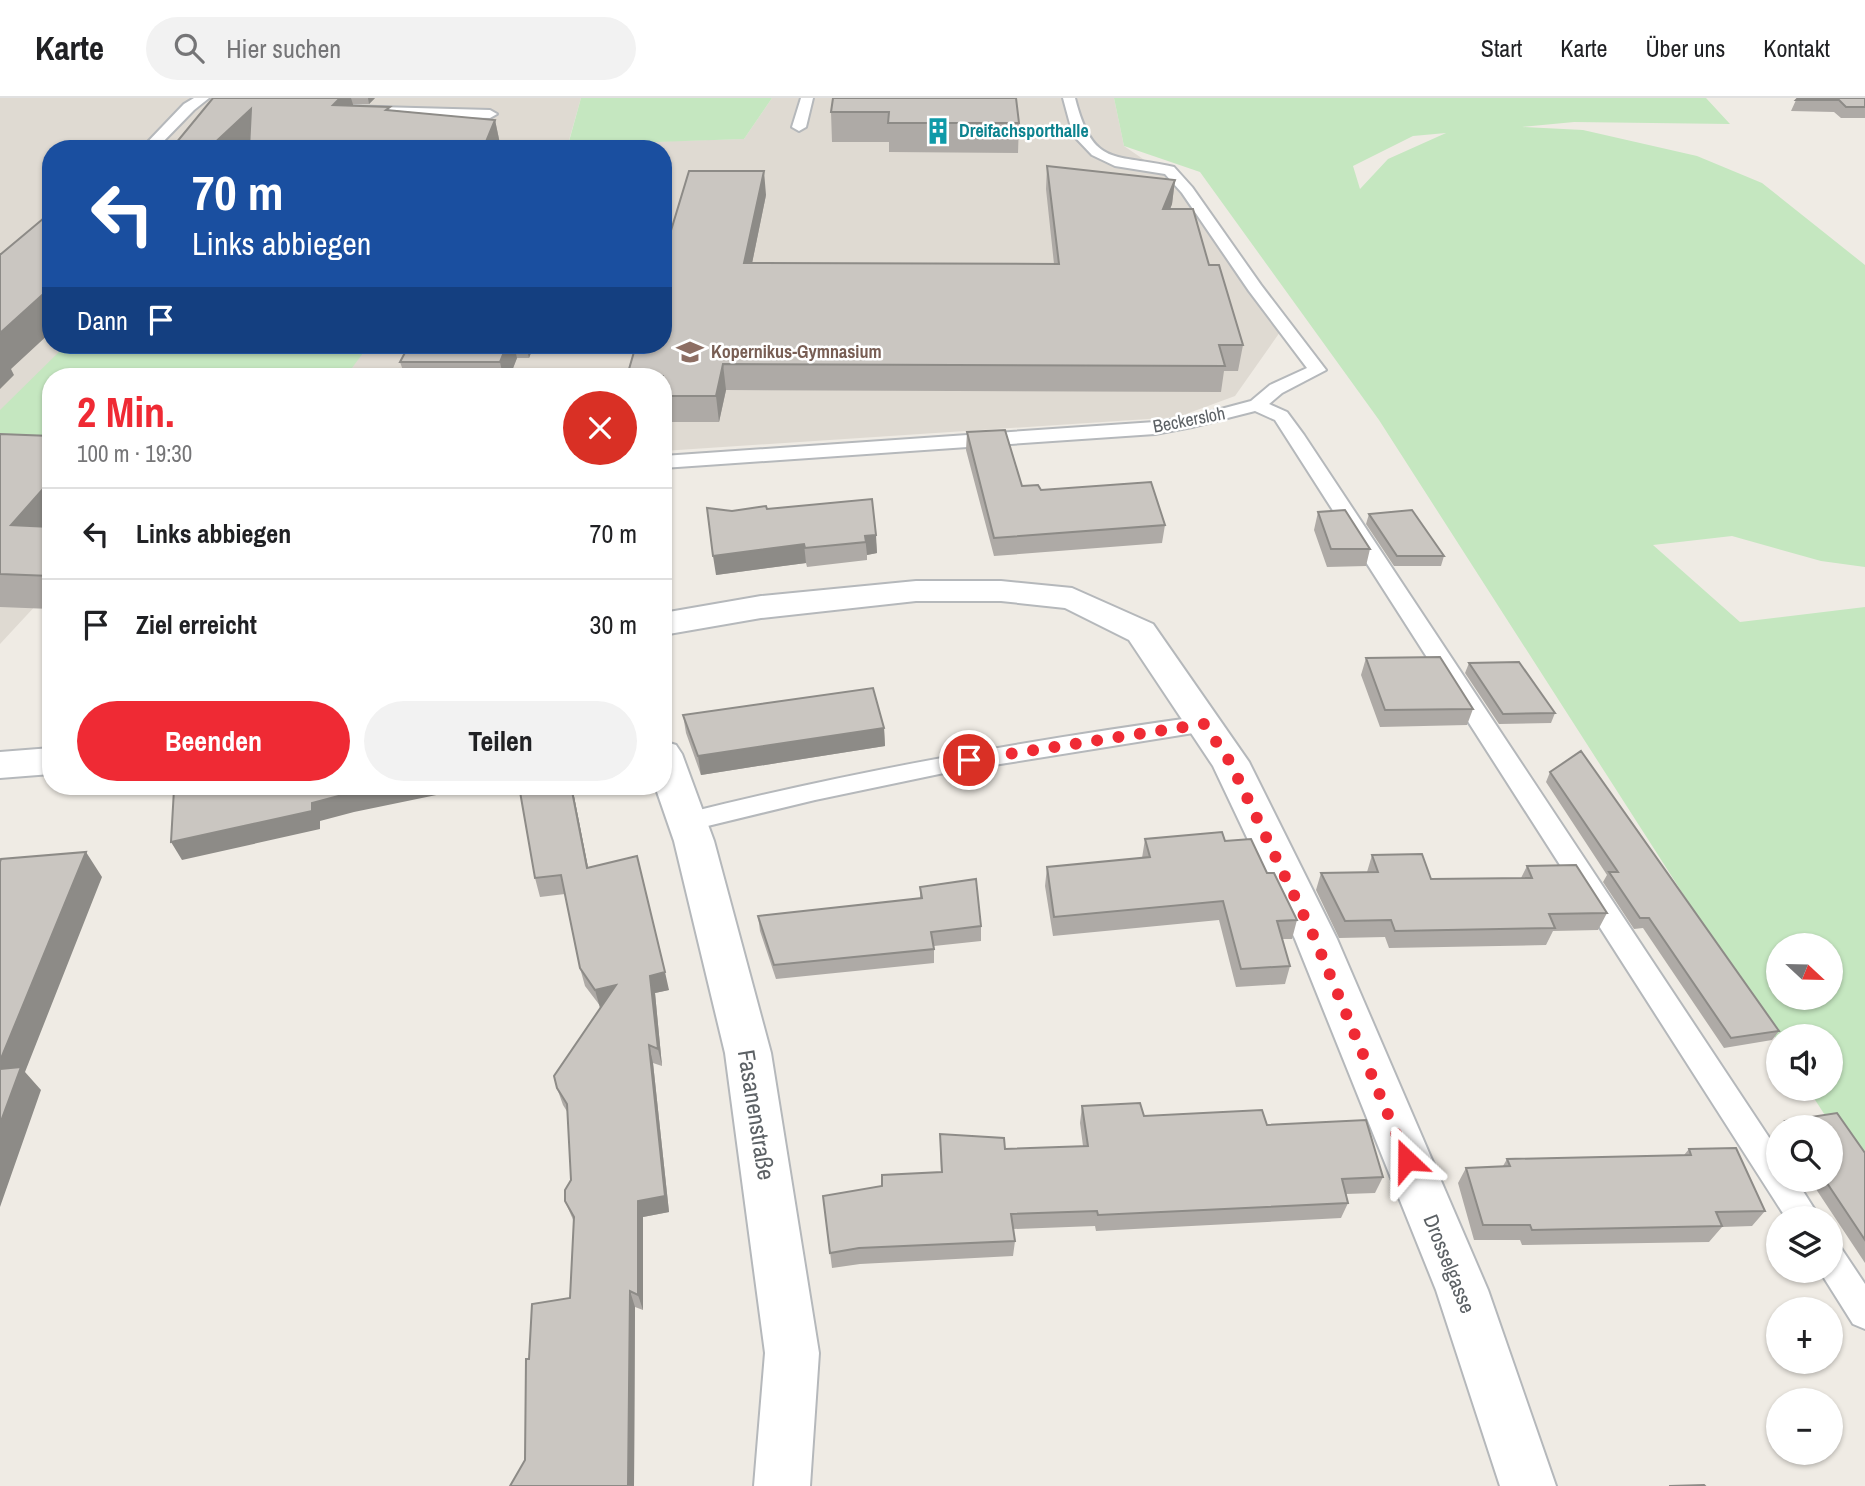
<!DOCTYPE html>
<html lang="de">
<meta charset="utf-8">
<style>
body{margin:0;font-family:"Archivo Narrow",sans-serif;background:#f2f2f2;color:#202124;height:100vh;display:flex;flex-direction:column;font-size:26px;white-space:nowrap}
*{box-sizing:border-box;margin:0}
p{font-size:23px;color:#757577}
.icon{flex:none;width:38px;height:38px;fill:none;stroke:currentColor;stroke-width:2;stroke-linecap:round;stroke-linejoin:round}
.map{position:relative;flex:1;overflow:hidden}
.drawer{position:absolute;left:42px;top:270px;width:630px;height:427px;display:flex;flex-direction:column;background:#fff;border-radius:28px;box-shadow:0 2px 5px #0004}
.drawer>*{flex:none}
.banner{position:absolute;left:42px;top:42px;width:630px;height:214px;border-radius:28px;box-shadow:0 2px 5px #0004;background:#1a4fa0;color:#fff;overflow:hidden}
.needle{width:46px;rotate:112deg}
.controls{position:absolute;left:1766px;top:835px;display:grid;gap:14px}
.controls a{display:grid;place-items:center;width:77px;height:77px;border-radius:50%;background:#fff;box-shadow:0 2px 5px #0004;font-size:35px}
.pin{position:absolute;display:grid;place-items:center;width:60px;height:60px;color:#fff;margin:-30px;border:4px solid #fff;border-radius:50%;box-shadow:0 2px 7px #0007}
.me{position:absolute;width:77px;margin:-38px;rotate:337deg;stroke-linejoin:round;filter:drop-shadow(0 0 5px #0008)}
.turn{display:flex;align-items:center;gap:24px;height:147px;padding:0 35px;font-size:32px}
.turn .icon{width:91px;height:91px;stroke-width:2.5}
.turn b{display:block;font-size:49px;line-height:60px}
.then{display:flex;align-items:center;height:66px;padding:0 35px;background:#0003;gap:14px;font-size:26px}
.round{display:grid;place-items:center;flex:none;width:74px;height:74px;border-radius:37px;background:#f2f2f2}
.headline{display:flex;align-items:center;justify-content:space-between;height:119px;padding:0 35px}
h1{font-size:42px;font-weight:700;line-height:52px;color:#ef2a34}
.cta{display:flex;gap:14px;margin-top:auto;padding:14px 35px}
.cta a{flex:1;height:80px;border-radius:42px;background:#ef2a34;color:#fff;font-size:28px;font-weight:700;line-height:80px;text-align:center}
.cta a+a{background:#f2f2f2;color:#202124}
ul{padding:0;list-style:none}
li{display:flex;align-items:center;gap:21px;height:91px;padding:0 35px;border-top:2px solid #e0e0e0}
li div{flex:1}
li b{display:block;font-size:26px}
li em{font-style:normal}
header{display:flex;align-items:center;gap:42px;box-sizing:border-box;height:98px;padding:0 35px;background:#fff;border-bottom:2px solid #e0e0e0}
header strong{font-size:33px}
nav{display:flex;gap:38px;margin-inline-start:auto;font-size:24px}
.search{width:490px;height:63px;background:#f2f2f2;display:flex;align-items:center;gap:18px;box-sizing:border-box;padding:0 24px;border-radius:38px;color:#757577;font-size:26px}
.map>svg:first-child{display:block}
.education{fill:#dfdad2;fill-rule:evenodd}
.green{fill:#c5e7c0;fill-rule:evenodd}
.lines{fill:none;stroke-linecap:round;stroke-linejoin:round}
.service-casing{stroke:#b5b8bb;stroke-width:4}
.minor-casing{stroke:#b5b8bb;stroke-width:4}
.service{fill:#fff;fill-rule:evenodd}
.minor{fill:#fff;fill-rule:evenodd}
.wall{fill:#aeaaa6}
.shaded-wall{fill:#8d8b87}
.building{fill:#cac6c1;stroke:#8d8b87;stroke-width:2}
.route{stroke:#ef2a34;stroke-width:12;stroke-dasharray:0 21.6}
.labels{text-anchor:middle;stroke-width:5;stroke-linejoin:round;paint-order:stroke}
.far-culture-label{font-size:18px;font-weight:bold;fill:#0d838f;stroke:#fff;text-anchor:start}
.far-education-label{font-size:18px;font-weight:bold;fill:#785e54;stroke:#fff;text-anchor:start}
.far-street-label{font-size:18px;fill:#5c6165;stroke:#fff}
.street-label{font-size:21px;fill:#5c6165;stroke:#fff}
.near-street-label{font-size:24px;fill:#5c6165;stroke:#fff}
</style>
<header>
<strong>Karte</strong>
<div class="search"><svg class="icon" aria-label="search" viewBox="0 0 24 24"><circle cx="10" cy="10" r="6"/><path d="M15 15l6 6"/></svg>Hier suchen</div>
<nav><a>Start</a><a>Karte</a><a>Über uns</a><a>Kontakt</a></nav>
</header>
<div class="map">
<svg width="1865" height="1388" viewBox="0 0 1865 1388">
<rect width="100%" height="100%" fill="#efebe4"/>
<path class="education" d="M 0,0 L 581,0 L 568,46 L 744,41 L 772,0 L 1114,0 L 1124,48 L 1162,74 L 1188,101 L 1280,234 L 1235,298 L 1178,319 L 663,353 L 663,278 L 51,278 L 51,491 L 0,546 ZM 51,51 L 663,51 L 663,247 L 51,247 Z"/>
<path class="green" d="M 581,0 L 772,0 L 744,41 L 568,47 Z
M 1114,0 L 1706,0 L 1730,26 L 1574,24 L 1522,29 L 1583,32 L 1697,58 L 1762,85 L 1865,167 L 1865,469 L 1821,463 L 1732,438 L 1653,447 L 1740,524 L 1865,509 L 1865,1079 L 1808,991 L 1830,990 L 1830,938 L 1778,938 L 1778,944 L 1379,322 L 1200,74 L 1124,48 ZM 1446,35 L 1388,61 L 1360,91 L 1353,68 L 1413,38 ZM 1778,847 L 1830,847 L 1830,900 L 1778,900 Z
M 66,247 L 369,247 L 346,278 L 51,278 L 51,348 L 0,346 L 0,312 Z"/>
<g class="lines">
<defs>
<path id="service" d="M 194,0 L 209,0 L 194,12 L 156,51 L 141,51 L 184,6 Z
M 323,0 L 335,0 L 341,8 L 490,12 L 497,16 L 490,20 L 337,16 L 332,15 Z
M 801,0 L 813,0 L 806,29 L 799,33 L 792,29 Z
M 1063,0 L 1075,0 C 1093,71 1115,55 1174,69 L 1192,89 L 1261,187 L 1326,272 L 1282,295 L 1269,306 L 1287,314 L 1304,337 L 1778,1053 L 1778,1082 L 1796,1082 L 1820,1120 L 1786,1120 L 1275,322 L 1255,313 L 1192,329 L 1155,336 L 663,370 L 663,358 L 1155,324 L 1191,319 L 1251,303 L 1270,287 L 1307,270 L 1249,193 L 1182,95 L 1165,76 L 1115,68 L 1092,57 L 1073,37 Z
M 1204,618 L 1212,620 L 1216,626 L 1212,632 L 944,675 L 815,702 L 687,733 L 678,730 L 674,724 L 678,718 L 687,715 C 858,672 1030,642 1204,618 Z
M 1830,1146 L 1841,1150 L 1865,1186 L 1865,1231 L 1853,1226 L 1819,1172 L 1830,1172 Z"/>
<path id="minor" d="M 916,483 L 1001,483 L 1072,490 L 1153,526 L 1249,664 L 1337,841 L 1488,1192 L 1556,1388 L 1500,1388 L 1436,1192 L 1295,841 L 1213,668 L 1129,542 L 1065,510 L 1001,503 L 916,503 L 761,520 L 663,537 L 663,515 L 761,498 Z
M 663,643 L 676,647 L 682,656 L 714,743 L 771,955 L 819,1255 L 810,1388 L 754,1388 L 765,1255 L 725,955 L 674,743 L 655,688 L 663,688 Z
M 51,650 L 51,676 L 0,680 L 0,654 Z"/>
</defs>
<use href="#service" class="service-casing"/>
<use href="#minor" class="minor-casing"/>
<use href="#service" class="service"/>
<use href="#minor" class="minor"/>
</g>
<path class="wall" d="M 213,0 L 375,0 L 369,6 L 353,6 L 353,7 L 391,12 L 495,22 L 501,50 L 178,51 L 176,45 Z
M 833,0 L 1019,25 L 1018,55 L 889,54 L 889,44 L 832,44 L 831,14 Z
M 1865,0 L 1865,20 L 1841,20 L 1834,14 L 1791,13 L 1796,2 Z
M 1047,68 L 1175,82 L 1172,106 L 1170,111 L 1209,167 L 1243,247 L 1238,273 L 1224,273 L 1221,294 L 726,292 L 719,324 L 663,324 L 663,278 L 766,97 L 752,165 L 1054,166 L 1046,91 Z
M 406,247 L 534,247 L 529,260 L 517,260 L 510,278 L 405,278 L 400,264 L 407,251 Z
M 967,334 L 1022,388 L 1041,392 L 1165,427 L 1162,445 L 994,458 L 966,352 Z
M 0,336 L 51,338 L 51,511 L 0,509 Z
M 872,401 L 877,455 L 867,457 L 867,462 L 807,469 L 806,465 L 716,477 L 732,413 L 767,411 Z
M 1318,414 L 1370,451 L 1366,468 L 1327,469 L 1314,432 Z
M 1369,416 L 1444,458 L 1441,468 L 1394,468 L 1366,426 Z
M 1366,560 L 1473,611 L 1467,627 L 1380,629 L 1361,577 Z
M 1469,565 L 1555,615 L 1551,625 L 1499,626 L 1465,575 Z
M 683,617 L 884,630 L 885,648 L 701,677 L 686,635 Z
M 1550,674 L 1779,933 L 1772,942 L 1724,950 L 1643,830 L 1634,831 L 1603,784 L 1607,777 L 1546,684 Z
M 519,688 L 572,688 L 588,770 L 669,892 L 655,895 L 662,968 L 653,965 L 669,1114 L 643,1119 L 643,1212 L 635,1209 L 634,1388 L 510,1388 L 525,1362 L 529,1261 L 570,1200 L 574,1124 L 565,1103 L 571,1082 L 568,1015 L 563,1007 L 557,990 L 601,909 L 585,888 L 580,870 L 565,796 L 540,799 L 535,780 Z
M 1145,741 L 1225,743 L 1267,775 L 1297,822 L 1292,841 L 1282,841 L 1290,868 L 1285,886 L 1236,889 L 1219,822 L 1053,838 L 1045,788 L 1047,769 L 1142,760 Z
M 1372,757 L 1431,781 L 1521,780 L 1527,768 L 1607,815 L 1598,832 L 1553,833 L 1546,847 L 1389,850 L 1385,839 L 1339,840 L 1316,792 L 1321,775 L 1367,774 Z
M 920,789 L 981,828 L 981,843 L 934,848 L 934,865 L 776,881 L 760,833 L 758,818 L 920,800 Z
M 1082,1008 L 1144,1018 L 1267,1027 L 1383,1079 L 1375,1095 L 1346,1096 L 1348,1105 L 1341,1120 L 1096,1133 L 1095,1128 L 1013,1131 L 1015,1143 L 1013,1158 L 860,1166 L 832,1170 L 823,1098 L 882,1088 L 941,1074 L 940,1036 L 1005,1051 L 1083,1048 L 1080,1025 Z
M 1837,1015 L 1865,1055 L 1865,1165 L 1810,1082 L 1830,1082 L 1830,1029 L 1780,1029 L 1785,1023 Z
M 1689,1051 L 1765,1113 L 1752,1128 L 1722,1129 L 1709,1144 L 1522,1147 L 1520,1142 L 1474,1142 L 1458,1085 L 1466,1070 L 1503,1068 L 1507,1061 L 1684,1057 Z"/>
<path class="shaded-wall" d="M 340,0 L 351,0 L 357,19 L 333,7 Z
M 368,0 L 375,0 L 369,6 Z
M 251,11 L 260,39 L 248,51 L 208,51 Z
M 495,22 L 501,51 L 483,51 Z
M 764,73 L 766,97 L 747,190 L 744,165 Z
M 1175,82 L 1172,106 L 1161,135 L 1163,111 Z
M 51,189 L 51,234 L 11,271 L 14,277 L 0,291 L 0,235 Z
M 507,247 L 514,247 L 517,260 L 510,278 L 503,278 L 500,264 Z
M 526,247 L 534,247 L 529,260 Z
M 723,266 L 726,292 L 719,324 L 716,298 Z
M 51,382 L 51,436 L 11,427 Z
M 876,437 L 877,455 L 867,457 L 865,438 Z
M 804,446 L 806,465 L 716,477 L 713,458 Z
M 884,630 L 885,648 L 701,677 L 698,658 Z
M 385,688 L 480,688 L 354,714 L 320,723 L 320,731 L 182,762 L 171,744 L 312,705 L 346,696 Z
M 571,688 L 572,688 L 592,789 L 587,770 Z
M 86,754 L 102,779 L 25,974 L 41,992 L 0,1109 L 0,963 Z
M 665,874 L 669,892 L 655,895 L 662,968 L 658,951 L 650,878 Z
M 616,887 L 621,905 L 600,910 L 595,892 Z
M 649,947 L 653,965 L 669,1114 L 643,1119 L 643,1212 L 638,1197 L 638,1103 Z
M 630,1193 L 635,1209 L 634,1388 L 628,1388 Z"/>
<path class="building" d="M 213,0 L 340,0 L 333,7 L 390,9 L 386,12 L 495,22 L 483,51 L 249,51 L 251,11 L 208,51 L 182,51 L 176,45 Z
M 833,0 L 1016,0 L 1019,25 L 888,25 L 889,14 L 831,14 Z
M 1798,0 L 1865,0 L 1865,9 L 1846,9 L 1839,2 L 1796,2 Z
M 1047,68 L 1175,82 L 1163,111 L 1193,111 L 1209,167 L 1219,167 L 1243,247 L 1219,247 L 1225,268 L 723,266 L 716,298 L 663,298 L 663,278 L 627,278 L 636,247 L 663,247 L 663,159 L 689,73 L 764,73 L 744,165 L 1059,166 Z
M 44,120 L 51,121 L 51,189 L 0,235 L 0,156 L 1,156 Z
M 409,247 L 507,247 L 500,264 L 400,264 Z
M 1005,332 L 1022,388 L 1038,387 L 1041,392 L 1151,384 L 1165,427 L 994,440 L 967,334 Z
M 0,336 L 51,338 L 51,382 L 11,427 L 51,429 L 51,478 L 0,476 Z
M 872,401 L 876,437 L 865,438 L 866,444 L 805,450 L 804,446 L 713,458 L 707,410 L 732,413 L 766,408 L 767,411 Z
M 1345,412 L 1370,451 L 1331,451 L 1318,414 Z
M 1412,412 L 1444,458 L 1397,458 L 1369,416 Z
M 1440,559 L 1473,611 L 1385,612 L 1366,560 Z
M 1519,564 L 1555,615 L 1503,616 L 1469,565 Z
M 873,590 L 884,630 L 698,658 L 683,617 Z
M 1581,653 L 1779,933 L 1731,940 L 1649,820 L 1640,820 L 1609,774 L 1618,774 L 1550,674 Z
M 189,688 L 385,688 L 346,696 L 312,705 L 312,713 L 171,744 L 174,691 Z
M 519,688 L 571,688 L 587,770 L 637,758 L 665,874 L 650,878 L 658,951 L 649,947 L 665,1098 L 638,1103 L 638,1197 L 630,1193 L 628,1388 L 510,1388 L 525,1362 L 526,1261 L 529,1261 L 532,1206 L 570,1200 L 574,1119 L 565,1103 L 565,1092 L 571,1082 L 567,1006 L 557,990 L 554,978 L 616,887 L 595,892 L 580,870 L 561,777 L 535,780 Z
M 1222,734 L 1225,743 L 1251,741 L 1267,775 L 1274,775 L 1297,822 L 1277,823 L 1290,868 L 1241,871 L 1223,803 L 1054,819 L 1047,769 L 1150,759 L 1145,741 Z
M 86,754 L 0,963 L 0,764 L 1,761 Z
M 1422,756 L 1431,781 L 1532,780 L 1527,768 L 1576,767 L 1607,815 L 1549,816 L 1555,830 L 1395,833 L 1391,822 L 1345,823 L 1321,775 L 1378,774 L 1372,757 Z
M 976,781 L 981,828 L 931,834 L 934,851 L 774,867 L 758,818 L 922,800 L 920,789 Z
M 21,969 L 0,1026 L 0,971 Z
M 1140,1005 L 1144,1018 L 1262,1012 L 1267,1027 L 1366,1022 L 1383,1079 L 1342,1081 L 1348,1105 L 1098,1117 L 1097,1113 L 1011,1116 L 1015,1143 L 859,1150 L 830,1155 L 823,1098 L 882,1088 L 882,1077 L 942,1074 L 940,1036 L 1004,1040 L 1005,1051 L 1088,1048 L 1082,1008 Z
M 1837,1015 L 1865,1055 L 1865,1142 L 1825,1082 L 1830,1082 L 1830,1029 L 1789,1029 L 1785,1023 Z
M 1736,1050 L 1765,1113 L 1716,1114 L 1722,1128 L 1532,1132 L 1530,1127 L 1483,1127 L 1466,1070 L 1510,1068 L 1507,1061 L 1691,1057 L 1689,1051 Z
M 1704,1387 L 1705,1388 L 1669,1388 Z"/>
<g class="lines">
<path class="route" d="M 969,662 L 1204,626 L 1230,664 L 1315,841 L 1407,1062"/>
</g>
<defs>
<symbol id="building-bare" viewBox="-9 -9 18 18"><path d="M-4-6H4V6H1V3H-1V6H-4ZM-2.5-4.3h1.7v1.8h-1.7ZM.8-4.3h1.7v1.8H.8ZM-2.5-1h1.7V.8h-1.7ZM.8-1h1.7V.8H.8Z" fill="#0f9aa8" stroke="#fff" stroke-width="2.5" paint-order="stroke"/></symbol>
<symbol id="school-bare" viewBox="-9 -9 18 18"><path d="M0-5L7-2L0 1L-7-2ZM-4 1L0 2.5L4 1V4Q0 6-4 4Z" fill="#8d6e63" stroke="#fff" stroke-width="2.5" paint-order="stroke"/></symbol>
</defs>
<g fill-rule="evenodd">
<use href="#building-bare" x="919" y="14" width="38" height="38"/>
<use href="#school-bare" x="671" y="235" width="38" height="38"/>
</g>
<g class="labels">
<g class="far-culture-label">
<text x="959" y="39">Dreifachsporthalle</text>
</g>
<g class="far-education-label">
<text x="711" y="260">Kopernikus-Gymnasium</text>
</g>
<g class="far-street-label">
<text transform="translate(1189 322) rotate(-11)" y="6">Beckersloh</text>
</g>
<g class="street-label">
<text transform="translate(1449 1166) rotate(68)" y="7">Drosselgasse</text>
</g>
<g class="near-street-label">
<text transform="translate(756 1017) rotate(81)" y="8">Fasanenstraße</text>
</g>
</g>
</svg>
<div class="controls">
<a><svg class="needle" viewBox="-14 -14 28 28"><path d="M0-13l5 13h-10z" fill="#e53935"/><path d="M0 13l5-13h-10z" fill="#757577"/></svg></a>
<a><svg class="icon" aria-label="sound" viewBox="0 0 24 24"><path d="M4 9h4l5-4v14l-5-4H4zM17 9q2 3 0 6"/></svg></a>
<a><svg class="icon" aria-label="search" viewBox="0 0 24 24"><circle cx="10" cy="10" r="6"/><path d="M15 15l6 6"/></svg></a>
<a><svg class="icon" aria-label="layers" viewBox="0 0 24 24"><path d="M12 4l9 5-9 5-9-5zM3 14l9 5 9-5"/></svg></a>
<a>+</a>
<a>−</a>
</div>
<div class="pin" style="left:969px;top:662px;background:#d93025"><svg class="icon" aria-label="arrive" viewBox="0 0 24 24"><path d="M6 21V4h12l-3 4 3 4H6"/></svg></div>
<svg class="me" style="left:1407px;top:1062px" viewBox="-20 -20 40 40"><path d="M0-17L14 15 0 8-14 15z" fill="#ef2a34" stroke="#fff" stroke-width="4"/></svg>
<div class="banner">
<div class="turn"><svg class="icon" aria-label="left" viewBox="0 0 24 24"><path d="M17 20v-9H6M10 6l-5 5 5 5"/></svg><div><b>70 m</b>Links abbiegen</div></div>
<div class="then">Dann<svg class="icon" aria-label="arrive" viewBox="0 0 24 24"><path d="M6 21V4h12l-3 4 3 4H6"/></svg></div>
</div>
<section class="drawer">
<div class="headline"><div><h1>2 Min.</h1><p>100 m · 19:30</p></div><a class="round" style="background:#d93025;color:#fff"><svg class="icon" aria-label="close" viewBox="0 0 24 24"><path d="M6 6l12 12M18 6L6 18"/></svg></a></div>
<ul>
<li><svg class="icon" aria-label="left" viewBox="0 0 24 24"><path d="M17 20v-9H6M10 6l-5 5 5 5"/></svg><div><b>Links abbiegen</b></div><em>70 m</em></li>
<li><svg class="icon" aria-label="arrive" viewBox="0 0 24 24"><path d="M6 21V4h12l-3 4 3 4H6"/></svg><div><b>Ziel erreicht</b></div><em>30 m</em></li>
</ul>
<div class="cta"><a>Beenden</a><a>Teilen</a></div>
</section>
</div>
